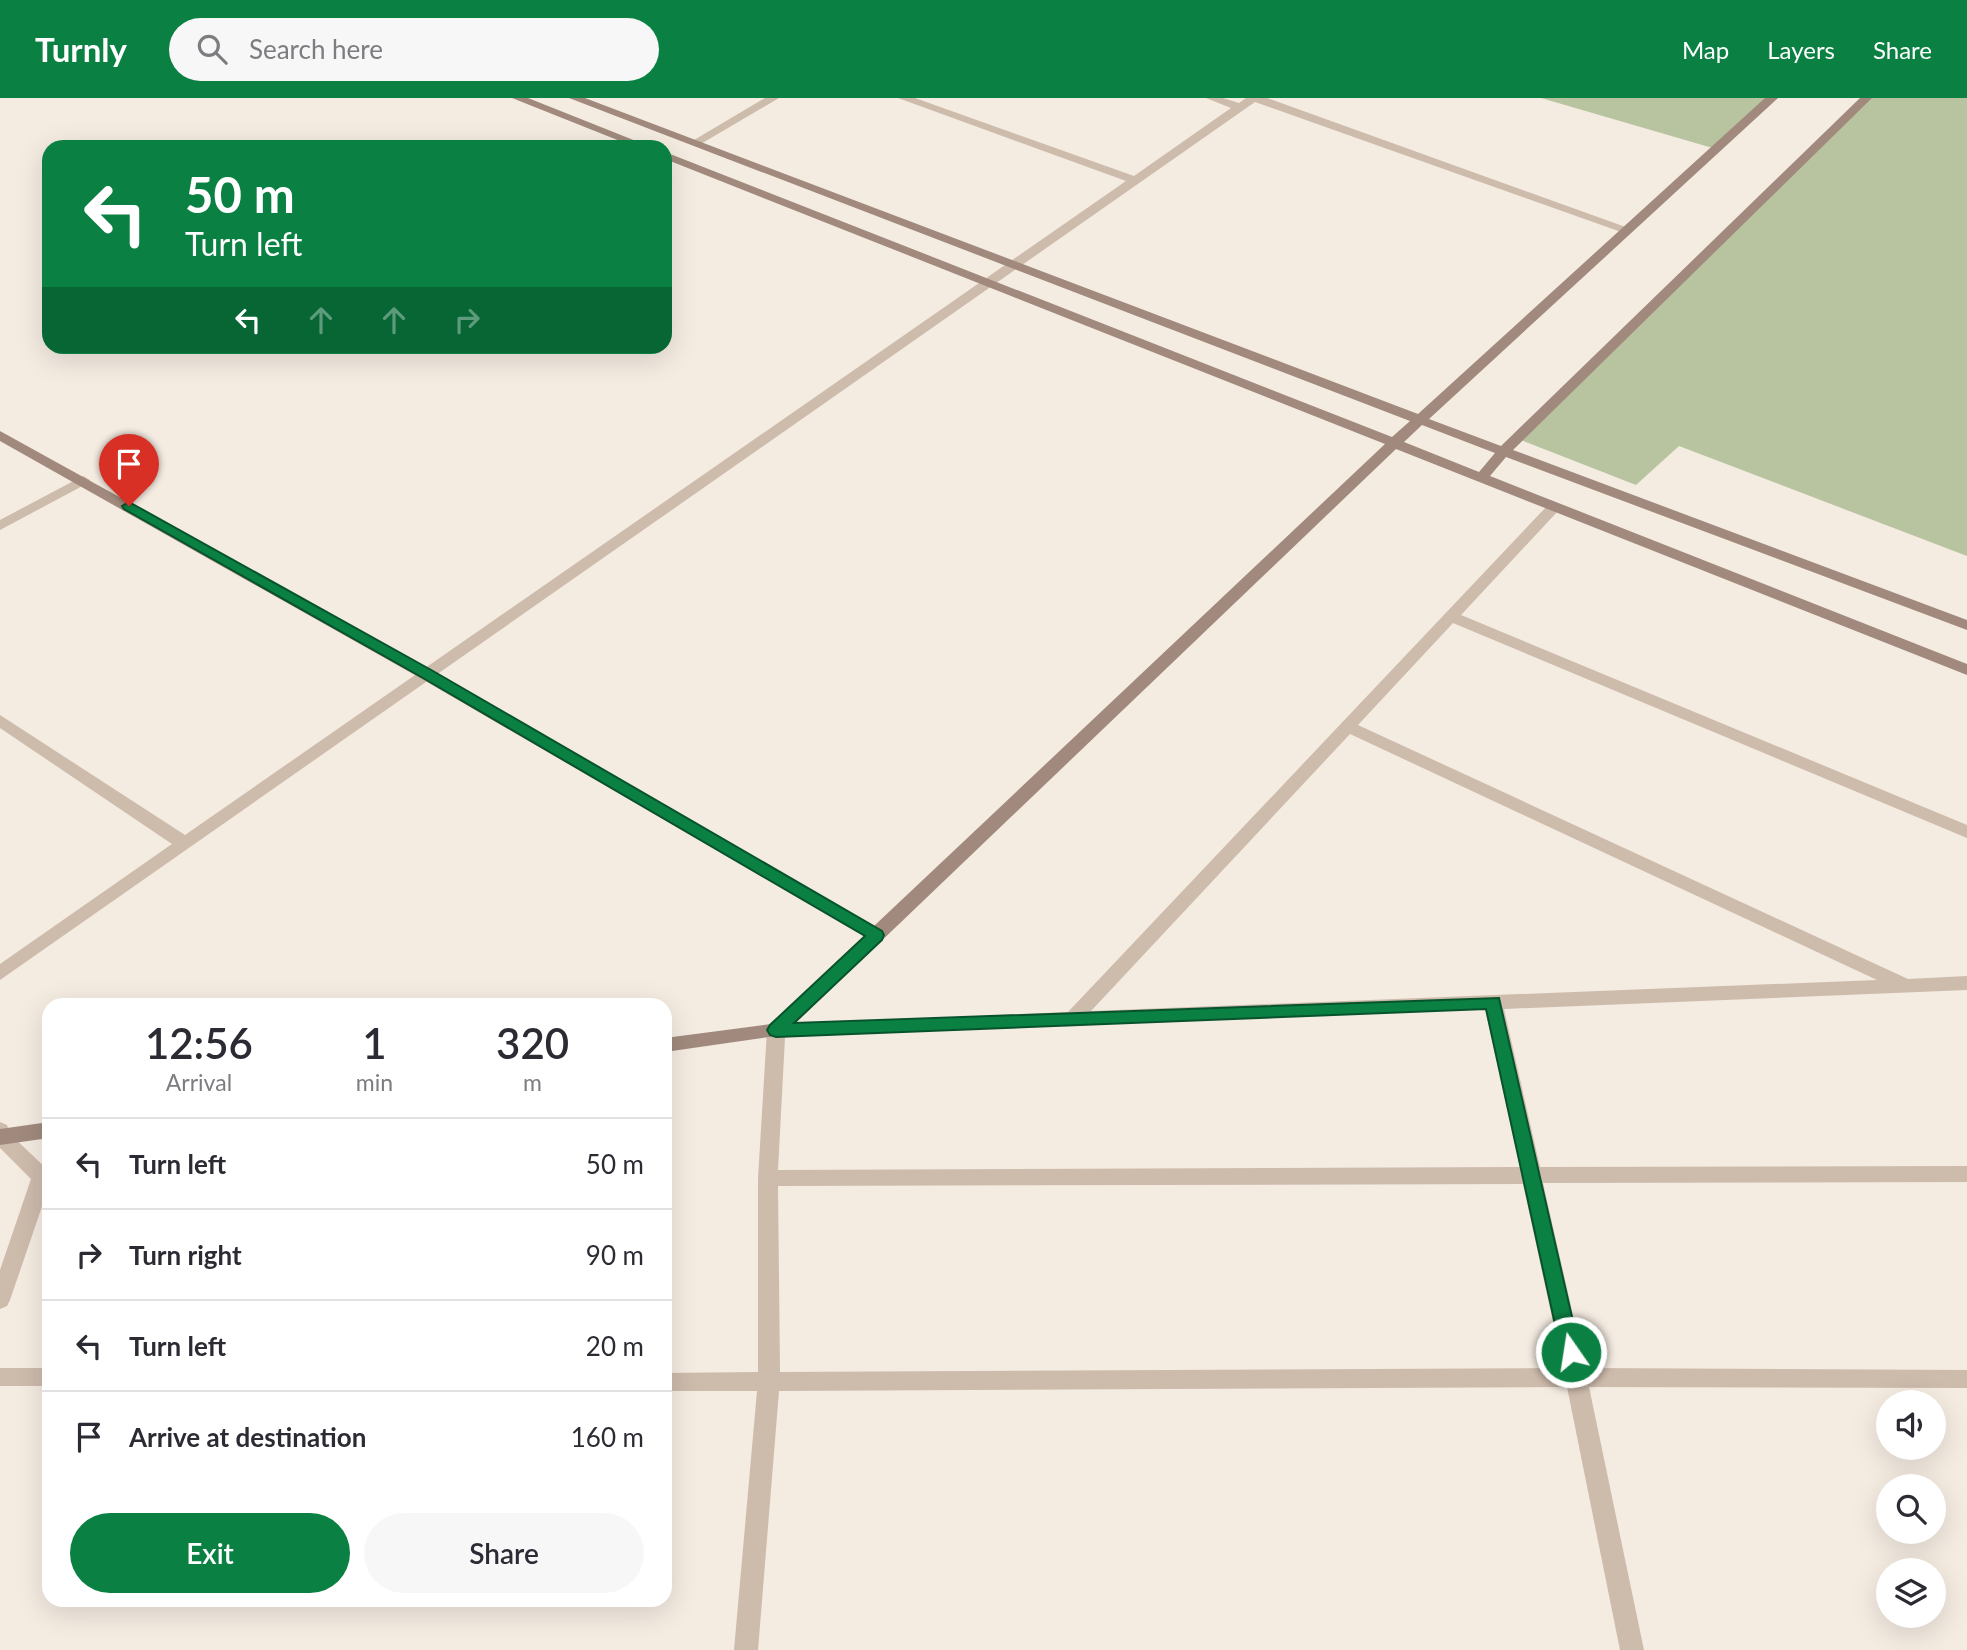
<!DOCTYPE html>
<style>
body{margin:0;font-family:Lato,sans-serif;background:#f7f7f7;color:#2b2b33;height:100vh;display:flex;flex-direction:column;font-size:26px;white-space:nowrap}
*{box-sizing:border-box;margin:0}
p{font-size:23px;color:#7c7c81}
.icon{flex:none;width:38px;height:38px;fill:none;stroke:currentColor;stroke-width:2;stroke-linecap:round;stroke-linejoin:round}
.map{position:relative;flex:1;overflow:hidden}
.side{position:absolute;left:42px;top:900px;width:630px;height:609px;display:flex;flex-direction:column;background:#fff;border-radius:21px;box-shadow:0 7px 28px #0002}
.side>*{flex:none}
.banner{position:absolute;left:42px;top:42px;width:630px;height:214px;border-radius:21px;box-shadow:0 7px 28px #0002;background:#0b8043;color:#fff;overflow:hidden}
.controls{position:absolute;left:1876px;top:1292px;display:grid;gap:14px}
.controls a{display:grid;place-items:center;width:70px;height:70px;border-radius:50%;background:#fff;box-shadow:0 7px 28px #0002;font-size:35px}
.pin{position:absolute;display:grid;place-items:center;width:60px;height:60px;color:#fff;margin:-72px -30px;border-radius:50% 50% 50% 0;rotate:-45deg;box-shadow:0 0 7px #0007}
.pin .icon{rotate:45deg}
.me{position:absolute;width:77px;margin:-38px;rotate:347deg;stroke-linejoin:round;filter:drop-shadow(0 0 5px #0008)}
.turn{display:flex;align-items:center;gap:24px;height:147px;padding:0 28px;font-size:32px}
.turn .icon{width:91px;height:91px;stroke-width:2.5}
.turn b{display:block;font-size:49px;line-height:60px}
.lanes{display:flex;align-items:center;height:66px;padding:0 28px;background:#0003;justify-content:center;gap:35px;direction:ltr}
.lanes .off{opacity:.35}
.eta{display:flex;justify-content:space-evenly;align-items:center;height:119px;text-align:center}
.eta b{font-size:42px;font-weight:600;line-height:49px}
.cta{display:flex;gap:14px;margin-top:auto;padding:14px 28px}
.cta a{flex:1;height:80px;border-radius:42px;background:#0b8043;color:#fff;font-size:28px;font-weight:600;line-height:80px;text-align:center}
.cta a+a{background:#f7f7f7;color:#2b2b33}
ul{padding:0;list-style:none}
li{display:flex;align-items:center;gap:21px;height:91px;padding:0 28px;border-top:2px solid #e1e1e2}
li div{flex:1}
li b{display:block;font-size:26px}
li em{font-style:normal}
header{display:flex;align-items:center;gap:42px;box-sizing:border-box;height:98px;padding:0 35px;background:#0b8043;color:#fff}
header strong{font-size:33px}
nav{display:flex;gap:38px;margin-inline-start:auto;font-size:24px}
.search{width:490px;height:63px;background:#f7f7f7;display:flex;align-items:center;gap:18px;box-sizing:border-box;padding:0 24px;border-radius:38px;color:#7c7c81;font-size:26px}
.map>svg:first-child{display:block}
.green{fill:#b8c4a0}
.lines{fill:none;stroke-linecap:round;stroke-linejoin:round}
.street{fill:#cdbbac;fill-rule:evenodd}
.secondary{fill:#a18a7d;fill-rule:evenodd}
.route{fill:#0b8043;stroke:#07532c;stroke-width:2}
</style>
<header>
<strong>Turnly</strong>
<div class="search"><svg class="icon" aria-label="search" viewBox="0 0 24 24"><circle cx="10" cy="10" r="6"/><path d="M15 15l6 6"/></svg>Search here</div>
<nav><a>Map</a><a>Layers</a><a>Share</a></nav>
</header>
<div class="map">
<svg width="1967" height="1552" viewBox="0 0 1967 1552">
<rect width="100%" height="100%" fill="#f4ebe1"/>
<path class="green" d="M 1541,0 L 1772,0 L 1716,51 Z
M 1867,0 L 1967,0 L 1967,458 L 1679,348 L 1636,387 L 1521,342 Z"/>
<g class="lines">
<path class="street" d="M 765,0 L 779,0 L 699,47 L 689,45 Z
M 898,0 L 915,0 L 1134,78 L 1231,10 L 1206,0 L 1223,0 L 1239,5 L 1246,0 L 1267,0 L 1634,132 L 1624,135 L 1255,4 L 0,882 L 0,866 L 172,746 L 0,630 L 0,617 L 185,737 L 1126,83 Z
M 83,378 L 90,382 L 88,385 L 0,432 L 0,422 Z
M 1553,406 L 1560,410 L 1558,413 L 1461,517 L 1967,727 L 1967,740 L 1453,525 L 1358,627 L 1908,881 L 1967,878 L 1967,892 L 1504,911 L 1540,1069 L 1967,1068 L 1967,1084 L 1543,1085 L 1585,1270 L 1967,1272 L 1967,1290 L 1589,1289 L 1644,1552 L 1620,1552 L 1567,1289 L 779,1293 L 758,1552 L 734,1552 L 757,1293 L 665,1293 L 665,1275 L 758,1274 L 758,1080 L 767,932 L 769,927 L 1068,914 L 1548,407 ZM 1350,636 L 1877,882 L 1091,913 ZM 1485,911 L 1520,1069 L 778,1072 L 785,939 ZM 1523,1086 L 1563,1270 L 780,1274 L 778,1088 Z
M 0,1024 L 7,1027 L 10,1036 L 49,1073 L 49,1088 L 10,1202 L 7,1208 L 0,1211 L 0,1172 L 31,1081 L 0,1050 Z
M 0,1270 L 49,1270 L 49,1288 L 0,1288 Z"/>
<path class="secondary" d="M 512,0 L 528,0 L 651,49 L 635,49 Z
M 569,0 L 585,0 L 1418,316 L 1765,0 L 1778,0 L 1429,321 L 1501,348 L 1860,0 L 1872,0 L 1513,352 L 1967,522 L 1967,532 L 1506,359 L 1490,378 L 1967,566 L 1967,577 L 1396,351 L 783,937 L 665,954 L 665,940 L 771,926 L 864,838 L 422,581 L 0,343 L 0,333 L 434,573 L 874,828 L 1385,346 L 665,61 L 665,54 L 1392,339 L 1410,323 ZM 1422,327 L 1495,355 L 1479,374 L 1404,344 Z
M 49,1024 L 49,1040 L 0,1047 L 0,1031 Z"/>
</g>
<path class="route" d="M 129,404 L 433,573 L 882,833 L 884,837 L 882,842 L 794,925 L 1499,900 L 1580,1254 L 1578,1259 L 1571,1262 L 1564,1259 L 1561,1254 L 1486,911 L 776,939 L 770,937 L 767,932 L 770,927 L 865,838 L 423,580 L 124,411 L 122,408 Z"/>
</svg>
<div class="controls">
<a><svg class="icon" aria-label="sound" viewBox="0 0 24 24"><path d="M4 9h4l5-4v14l-5-4H4zM17 9q2 3 0 6"/></svg></a>
<a><svg class="icon" aria-label="search" viewBox="0 0 24 24"><circle cx="10" cy="10" r="6"/><path d="M15 15l6 6"/></svg></a>
<a><svg class="icon" aria-label="layers" viewBox="0 0 24 24"><path d="M12 4l9 5-9 5-9-5zM3 14l9 5 9-5"/></svg></a>
</div>
<div class="pin" style="left:129px;top:408px;background:#d93025"><svg class="icon" aria-label="arrive" viewBox="0 0 24 24"><path d="M6 21V4h12l-3 4 3 4H6"/></svg></div>
<svg class="me" style="left:1571px;top:1254px" viewBox="-20 -20 40 40"><circle r="17" fill="#0b8043" stroke="#fff" stroke-width="3"/><path d="M0-11L8 9 0 5-8 9z" fill="#fff"/></svg>
<div class="banner">
<div class="turn"><svg class="icon" aria-label="left" viewBox="0 0 24 24"><path d="M17 20v-9H6M10 6l-5 5 5 5"/></svg><div><b>50 m</b>Turn left</div></div>
<div class="lanes"><svg class="icon" aria-label="left" viewBox="0 0 24 24"><path d="M17 20v-9H6M10 6l-5 5 5 5"/></svg><svg class="icon off" aria-label="ahead" viewBox="0 0 24 24"><path d="M12 20V5M6 11l6-6 6 6"/></svg><svg class="icon off" aria-label="ahead" viewBox="0 0 24 24"><path d="M12 20V5M6 11l6-6 6 6"/></svg><svg class="icon off" aria-label="right" viewBox="0 0 24 24"><path d="M7 20v-9h11M14 6l5 5-5 5"/></svg></div>
</div>
<section class="side">
<div class="eta">
<div><b>12:56</b><p>Arrival</p></div>
<div><b>1</b><p>min</p></div>
<div><b>320</b><p>m</p></div>
</div>
<ul>
<li><svg class="icon" aria-label="left" viewBox="0 0 24 24"><path d="M17 20v-9H6M10 6l-5 5 5 5"/></svg><div><b>Turn left</b></div><em>50 m</em></li>
<li><svg class="icon" aria-label="right" viewBox="0 0 24 24"><path d="M7 20v-9h11M14 6l5 5-5 5"/></svg><div><b>Turn right</b></div><em>90 m</em></li>
<li><svg class="icon" aria-label="left" viewBox="0 0 24 24"><path d="M17 20v-9H6M10 6l-5 5 5 5"/></svg><div><b>Turn left</b></div><em>20 m</em></li>
<li><svg class="icon" aria-label="arrive" viewBox="0 0 24 24"><path d="M6 21V4h12l-3 4 3 4H6"/></svg><div><b>Arrive at destination</b></div><em>160 m</em></li>
</ul>
<div class="cta"><a>Exit</a><a>Share</a></div>
</section>
</div>
